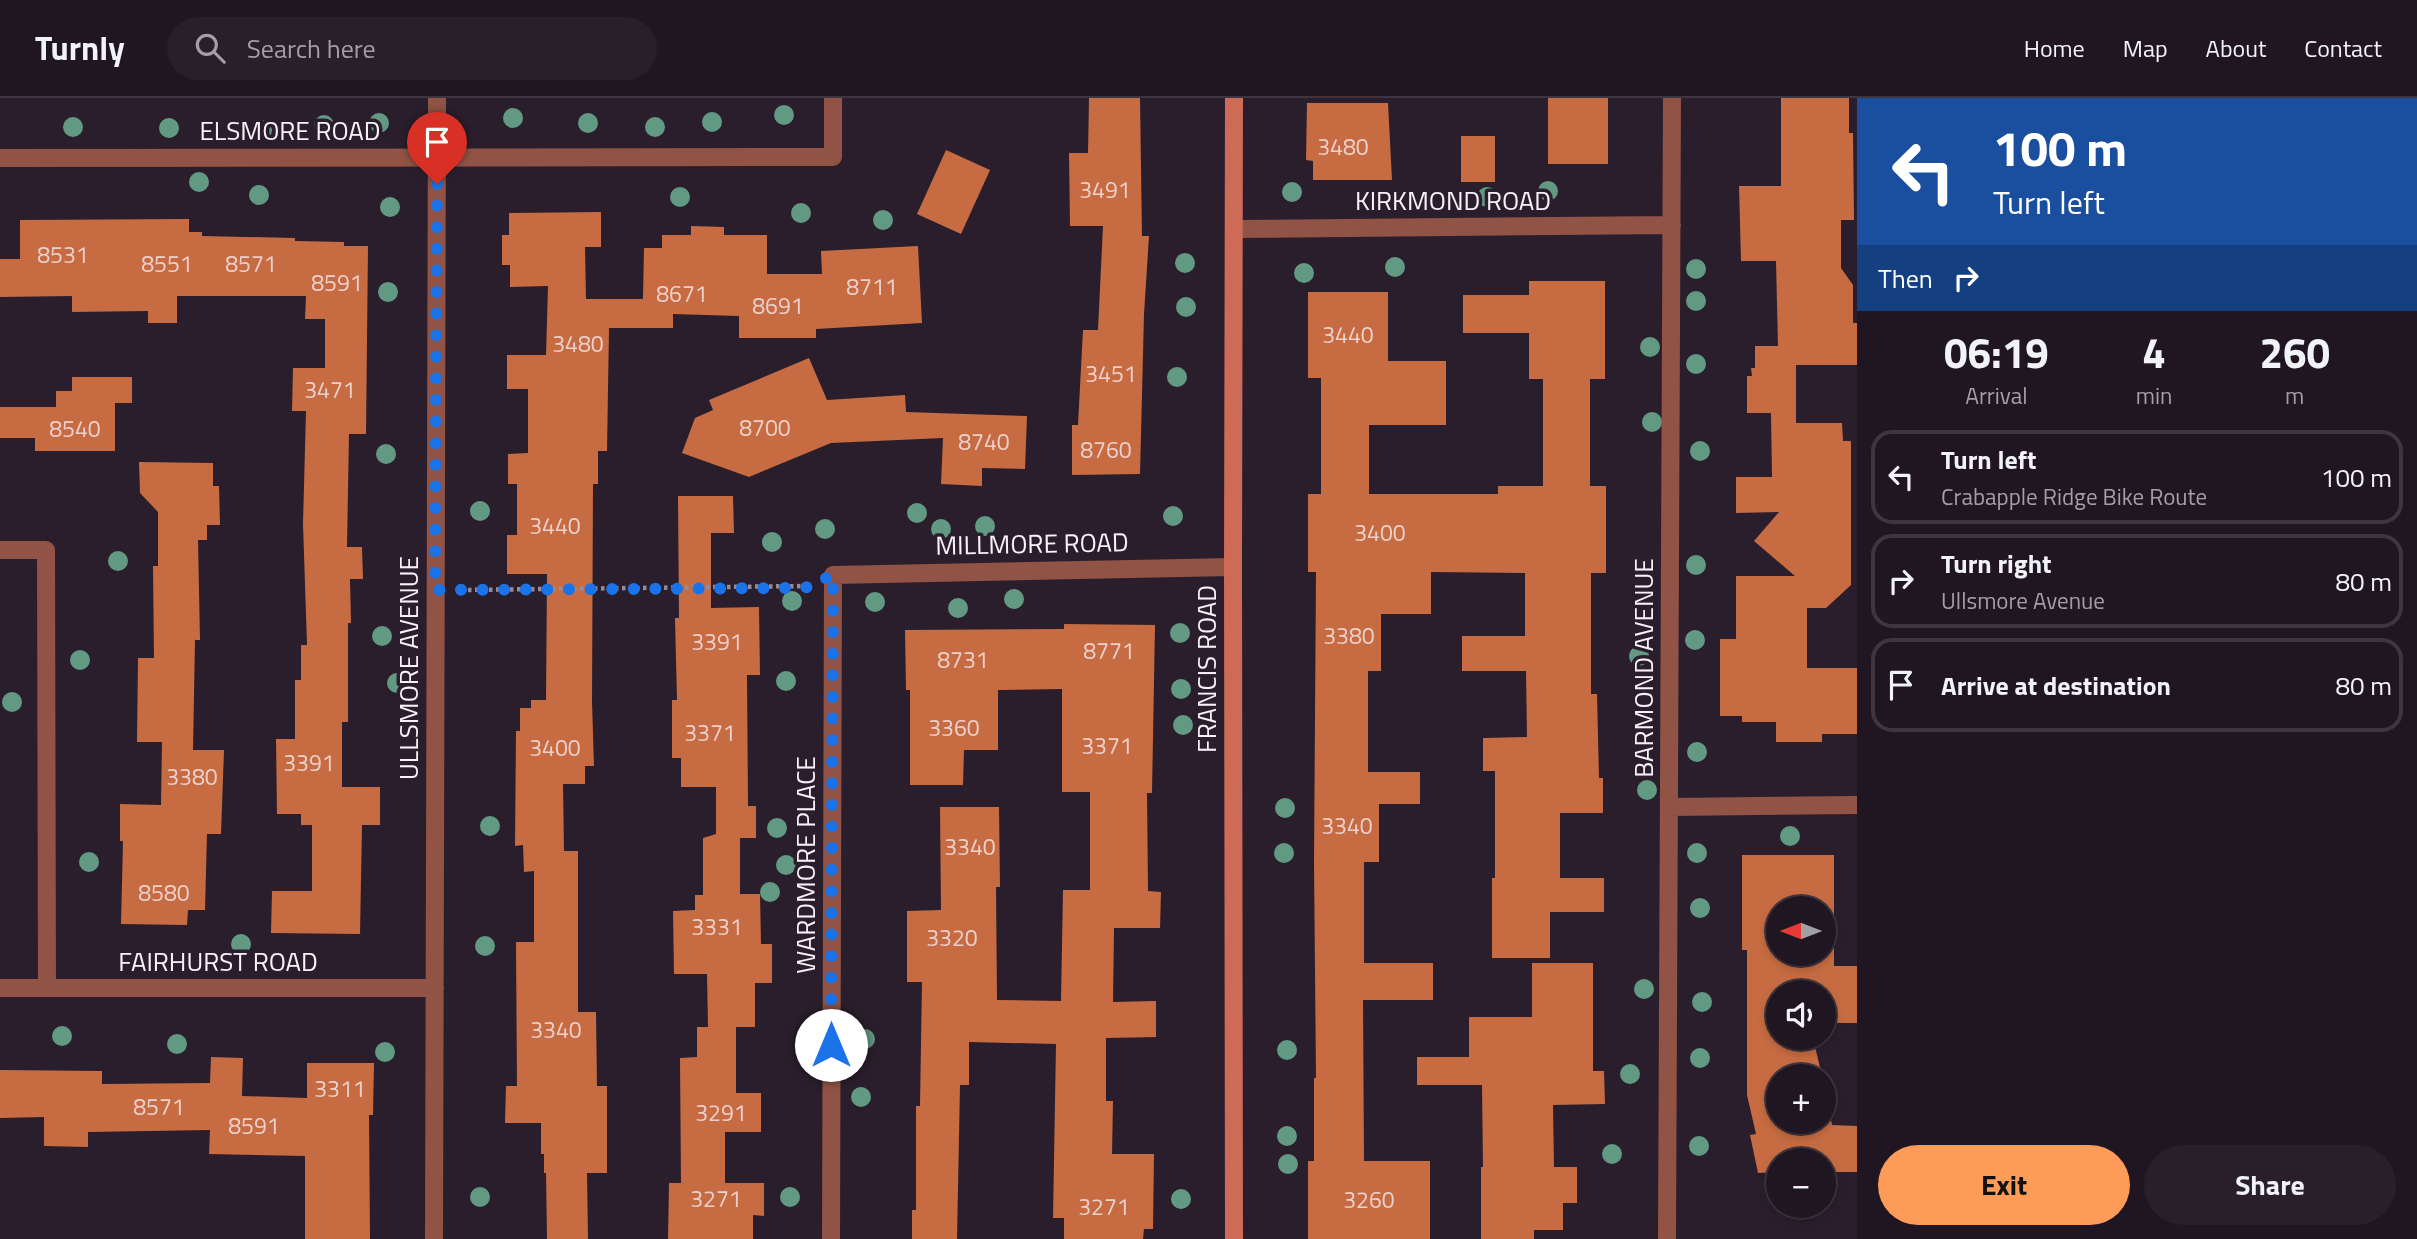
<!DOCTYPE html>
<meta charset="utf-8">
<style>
body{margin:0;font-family:"Titillium Web",sans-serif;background:#281f2a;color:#f1f3f6;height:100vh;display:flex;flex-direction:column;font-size:26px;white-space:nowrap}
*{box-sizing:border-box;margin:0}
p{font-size:23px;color:#a29fa5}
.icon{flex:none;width:38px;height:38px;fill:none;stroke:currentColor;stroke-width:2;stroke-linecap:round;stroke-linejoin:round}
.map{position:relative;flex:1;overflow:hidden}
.details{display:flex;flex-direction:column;background:#201621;width:560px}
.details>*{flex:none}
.hud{background:#1a4fa0;color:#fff;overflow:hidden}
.needle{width:46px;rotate:270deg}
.controls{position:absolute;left:1766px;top:798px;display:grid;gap:14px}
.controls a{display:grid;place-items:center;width:70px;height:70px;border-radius:50%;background:#201621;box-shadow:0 4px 10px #0003,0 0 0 2px #3d353f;font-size:35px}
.pin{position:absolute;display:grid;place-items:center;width:60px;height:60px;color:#fff;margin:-72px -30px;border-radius:50% 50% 50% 0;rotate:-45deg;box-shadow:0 0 7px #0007}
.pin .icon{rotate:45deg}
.me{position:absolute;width:77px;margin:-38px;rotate:0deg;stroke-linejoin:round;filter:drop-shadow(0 0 5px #0008)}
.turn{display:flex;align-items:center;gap:24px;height:147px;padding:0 21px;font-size:32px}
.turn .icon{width:91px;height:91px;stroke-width:2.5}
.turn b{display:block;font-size:49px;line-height:60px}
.then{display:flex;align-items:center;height:66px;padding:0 21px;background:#0003;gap:14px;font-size:26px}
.eta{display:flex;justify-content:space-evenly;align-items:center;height:119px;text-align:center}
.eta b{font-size:42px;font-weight:700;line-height:49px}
.cta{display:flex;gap:14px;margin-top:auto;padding:14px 21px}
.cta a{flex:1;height:80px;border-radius:42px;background:#fe9b59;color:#111;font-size:28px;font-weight:700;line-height:80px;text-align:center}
.cta a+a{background:#281f2a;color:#f1f3f6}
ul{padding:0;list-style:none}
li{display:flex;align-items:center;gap:21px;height:94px;margin:0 14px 10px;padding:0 7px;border:4px solid #3d353f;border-radius:21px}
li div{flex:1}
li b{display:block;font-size:26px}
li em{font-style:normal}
header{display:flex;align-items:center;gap:42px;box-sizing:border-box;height:98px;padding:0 35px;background:#201621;border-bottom:2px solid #3d353f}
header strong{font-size:33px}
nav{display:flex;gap:38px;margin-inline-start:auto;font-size:24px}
.search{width:490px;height:63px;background:#281f2a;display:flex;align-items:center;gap:18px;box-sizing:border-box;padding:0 24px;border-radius:38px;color:#a29fa5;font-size:26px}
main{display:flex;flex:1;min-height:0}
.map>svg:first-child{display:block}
.building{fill:#c76c42;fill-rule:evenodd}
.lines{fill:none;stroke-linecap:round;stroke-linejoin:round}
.path{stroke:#968c97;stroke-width:4.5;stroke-dasharray:3.5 3.5;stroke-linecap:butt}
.street{stroke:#905345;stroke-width:18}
.secondary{stroke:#cd6b56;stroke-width:18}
.tree{fill:#629983}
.route{stroke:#1a73e8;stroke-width:12;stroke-dasharray:0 21.6}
.labels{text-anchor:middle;stroke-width:7;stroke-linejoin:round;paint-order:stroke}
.number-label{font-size:23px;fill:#ecd0cc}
.street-label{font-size:26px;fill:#f9f1fa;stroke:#2a1e2c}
</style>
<header>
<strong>Turnly</strong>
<div class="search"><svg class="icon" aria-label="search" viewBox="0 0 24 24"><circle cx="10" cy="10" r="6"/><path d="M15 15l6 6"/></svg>Search here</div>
<nav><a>Home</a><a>Map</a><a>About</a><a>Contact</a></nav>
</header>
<main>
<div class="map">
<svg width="1857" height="1141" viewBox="0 0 1857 1141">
<rect width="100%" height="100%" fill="#2a1e2c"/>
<path class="building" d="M 1089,0 L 1140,0 L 1142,138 L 1149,138 L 1144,216 L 1140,376 L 1072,377 L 1072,327 L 1078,327 L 1083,232 L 1098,232 L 1103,128 L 1070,128 L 1069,55 L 1088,55 Z
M 1548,0 L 1608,0 L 1608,66 L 1548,66 Z
M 1781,0 L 1849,0 L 1849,35 L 1853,35 L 1854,122 L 1841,122 L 1841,170 L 1853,187 L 1853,225 L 1857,225 L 1857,267 L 1796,267 L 1796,325 L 1842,325 L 1843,343 L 1851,343 L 1851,487 L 1826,510 L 1807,510 L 1807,570 L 1857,570 L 1857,636 L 1822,636 L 1822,644 L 1776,644 L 1776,624 L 1742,624 L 1742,618 L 1720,618 L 1720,541 L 1736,541 L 1736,478 L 1795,478 L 1754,443 L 1779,414 L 1736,415 L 1736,379 L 1772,379 L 1771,315 L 1747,315 L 1747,278 L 1752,278 L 1751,270 L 1755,270 L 1755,248 L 1778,248 L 1776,163 L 1741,163 L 1739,88 L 1781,88 Z
M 1307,5 L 1388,5 L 1392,82 L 1313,82 L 1313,63 L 1306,62 Z
M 1461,38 L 1495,38 L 1495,84 L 1461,84 Z
M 946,52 L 990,72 L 961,136 L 917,116 Z
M 601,114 L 601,149 L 585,149 L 586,201 L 643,201 L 644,150 L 662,150 L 662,137 L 691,137 L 691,128 L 724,129 L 724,137 L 767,137 L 767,176 L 822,176 L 821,153 L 918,148 L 922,225 L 816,231 L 816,240 L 739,240 L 739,218 L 673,216 L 673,230 L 609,230 L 607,353 L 598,353 L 598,386 L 593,386 L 592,604 L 594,668 L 585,668 L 585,686 L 563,686 L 564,753 L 578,753 L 578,914 L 596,914 L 597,988 L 607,988 L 607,1075 L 587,1075 L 588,1141 L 547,1141 L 546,1075 L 544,1075 L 544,1056 L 541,1056 L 541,1025 L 505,1025 L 506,988 L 517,988 L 516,844 L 534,844 L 534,773 L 524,774 L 523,747 L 515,748 L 516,633 L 520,633 L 520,610 L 531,610 L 531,602 L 546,602 L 547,476 L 507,476 L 507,437 L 517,437 L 517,386 L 508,386 L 508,356 L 528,355 L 528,291 L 507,291 L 507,257 L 546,257 L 548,188 L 510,189 L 510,167 L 502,167 L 502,137 L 509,137 L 509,115 Z
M 189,121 L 189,134 L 202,134 L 202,138 L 295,140 L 295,143 L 344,144 L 344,148 L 368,148 L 366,336 L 349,336 L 347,449 L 362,449 L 363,481 L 350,481 L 351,525 L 348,525 L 348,624 L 342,624 L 342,689 L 380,689 L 380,727 L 362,727 L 360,836 L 271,835 L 272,793 L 312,793 L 312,727 L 301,727 L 301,716 L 277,716 L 276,641 L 295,641 L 295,582 L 301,582 L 301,547 L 307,547 L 303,426 L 306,313 L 292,313 L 293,270 L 325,270 L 325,221 L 305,221 L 306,198 L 177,198 L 177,225 L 148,225 L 148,213 L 72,214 L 72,198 L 0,199 L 0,161 L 20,161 L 20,122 Z
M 1529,183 L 1605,183 L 1605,281 L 1590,281 L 1590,388 L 1606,388 L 1606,475 L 1591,475 L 1591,596 L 1597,596 L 1599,680 L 1603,680 L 1603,715 L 1560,715 L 1560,780 L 1604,780 L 1604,814 L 1550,814 L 1550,860 L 1492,860 L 1492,780 L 1495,780 L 1495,673 L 1483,673 L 1483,640 L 1527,639 L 1526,573 L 1462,573 L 1462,538 L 1525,538 L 1525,475 L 1431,474 L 1431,516 L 1381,516 L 1381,573 L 1368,573 L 1368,674 L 1420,674 L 1420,706 L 1379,706 L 1379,764 L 1364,764 L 1364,865 L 1433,865 L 1433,902 L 1363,902 L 1364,1063 L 1430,1063 L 1430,1141 L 1308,1141 L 1308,1063 L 1314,1063 L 1314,980 L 1316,980 L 1314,764 L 1316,474 L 1308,474 L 1308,396 L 1321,396 L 1321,280 L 1308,280 L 1308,194 L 1388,194 L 1388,263 L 1446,263 L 1446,327 L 1369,327 L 1369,396 L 1498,396 L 1498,388 L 1543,388 L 1543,281 L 1529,281 L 1529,235 L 1463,235 L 1463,197 L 1529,197 Z
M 809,260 L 827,302 L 905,297 L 906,314 L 1027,318 L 1025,371 L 982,370 L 982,388 L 941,386 L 943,340 L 831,345 L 749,379 L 682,355 L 695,320 L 713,312 L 709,302 Z
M 72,279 L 132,279 L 132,305 L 115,305 L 115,353 L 35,353 L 35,340 L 0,340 L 0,309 L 56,309 L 56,293 L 72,293 Z
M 139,364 L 213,365 L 213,388 L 219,388 L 220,427 L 207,427 L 207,442 L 198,442 L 200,542 L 195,542 L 193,652 L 224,652 L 221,736 L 207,736 L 205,812 L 188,812 L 187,827 L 121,826 L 123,743 L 120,743 L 120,706 L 161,707 L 162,644 L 137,644 L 138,560 L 154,560 L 153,468 L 158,468 L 158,414 L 140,395 Z
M 678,398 L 733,398 L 734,435 L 711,435 L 711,510 L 759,509 L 760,577 L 747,577 L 748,708 L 756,708 L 756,740 L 740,740 L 740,796 L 760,796 L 761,846 L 772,846 L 772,885 L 755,885 L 755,929 L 736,929 L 736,995 L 761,995 L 761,1034 L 725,1034 L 725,1085 L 764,1085 L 764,1118 L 753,1117 L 753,1141 L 668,1141 L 669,1085 L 681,1085 L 680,960 L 697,959 L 697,929 L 708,929 L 707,876 L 674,876 L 673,813 L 695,812 L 695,797 L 703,797 L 703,740 L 716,736 L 716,689 L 681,689 L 681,660 L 672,660 L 672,602 L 677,602 L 675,520 L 679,520 Z
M 1064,526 L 1155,527 L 1152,695 L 1147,695 L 1148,793 L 1161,794 L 1160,830 L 1114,830 L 1113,904 L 1156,903 L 1156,939 L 1106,940 L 1106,1003 L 1113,1003 L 1112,1056 L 1154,1056 L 1153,1131 L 1144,1131 L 1143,1141 L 1064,1141 L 1064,1120 L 1053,1120 L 1056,946 L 969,944 L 969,987 L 960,987 L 957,1141 L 912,1141 L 912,1112 L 916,1112 L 916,1008 L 920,1008 L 922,884 L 907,884 L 907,813 L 941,812 L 940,709 L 999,709 L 1000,789 L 996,789 L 997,902 L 1061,903 L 1063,792 L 1090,792 L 1090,694 L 1062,694 L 1062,591 L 998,592 L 998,652 L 964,652 L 963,687 L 910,687 L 910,592 L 906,592 L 905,532 L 1064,531 Z
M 1742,757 L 1834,757 L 1834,868 L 1857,868 L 1857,925 L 1824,925 L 1824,894 L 1778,894 L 1778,940 L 1813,940 L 1822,978 L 1778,978 L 1778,1024 L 1824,1024 L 1824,986 L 1832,1027 L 1857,1028 L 1857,1074 L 1824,1074 L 1824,1062 L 1778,1062 L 1778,1074 L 1758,1075 L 1750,1037 L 1756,1036 L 1747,997 L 1747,852 L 1742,852 ZM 1778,810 L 1824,810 L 1824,856 L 1778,856 Z
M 1532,865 L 1593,865 L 1593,973 L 1604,973 L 1605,1006 L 1553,1007 L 1554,1069 L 1577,1069 L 1577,1105 L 1563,1105 L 1563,1132 L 1534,1132 L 1534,1141 L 1481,1141 L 1481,1069 L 1483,1069 L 1482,987 L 1417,987 L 1417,959 L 1469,959 L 1469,919 L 1532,919 Z
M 211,959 L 243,960 L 242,998 L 307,1000 L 307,965 L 374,965 L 373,1017 L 369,1017 L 370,1141 L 305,1141 L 305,1058 L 209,1056 L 210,1032 L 88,1034 L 88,1049 L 44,1048 L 44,1019 L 0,1020 L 0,972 L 102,973 L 102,986 L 210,985 Z"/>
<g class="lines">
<path class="path" d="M 461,492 L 808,488"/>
<path class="street" d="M 0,60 L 833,59 L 833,0
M 1234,131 L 1672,127
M 0,452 L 46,452 L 47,890
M 1670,709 L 1857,707
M 0,890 L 435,890
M 434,1141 L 437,0
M 831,1141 L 833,477 L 1233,469
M 1667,1141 L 1672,0"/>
<path class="secondary" d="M 1234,0 L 1233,469 L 1234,1141"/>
</g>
<g class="tree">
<circle cx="784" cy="17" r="10"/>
<circle cx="513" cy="20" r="10"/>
<circle cx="712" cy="24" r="10"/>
<circle cx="379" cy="25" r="10"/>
<circle cx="588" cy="25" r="10"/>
<circle cx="324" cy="27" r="10"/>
<circle cx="73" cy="29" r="10"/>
<circle cx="655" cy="29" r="10"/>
<circle cx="169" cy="30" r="10"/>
<circle cx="262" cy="32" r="10"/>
<circle cx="199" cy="84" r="10"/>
<circle cx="1548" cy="93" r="10"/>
<circle cx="1292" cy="94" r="10"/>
<circle cx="259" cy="97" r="10"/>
<circle cx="680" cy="99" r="10"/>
<circle cx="1487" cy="99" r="10"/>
<circle cx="390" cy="109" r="10"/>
<circle cx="801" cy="115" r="10"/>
<circle cx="883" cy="122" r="10"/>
<circle cx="1185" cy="165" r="10"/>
<circle cx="1395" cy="169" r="10"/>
<circle cx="1696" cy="171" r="10"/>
<circle cx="1304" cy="175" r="10"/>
<circle cx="388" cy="194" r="10"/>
<circle cx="1696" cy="203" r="10"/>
<circle cx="1186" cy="209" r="10"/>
<circle cx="1650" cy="249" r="10"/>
<circle cx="1696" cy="266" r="10"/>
<circle cx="1177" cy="279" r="10"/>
<circle cx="1652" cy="324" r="10"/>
<circle cx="1700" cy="353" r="10"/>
<circle cx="386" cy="356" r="10"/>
<circle cx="480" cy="413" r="10"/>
<circle cx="917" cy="415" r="10"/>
<circle cx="1173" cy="418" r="10"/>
<circle cx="985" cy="428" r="10"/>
<circle cx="825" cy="431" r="10"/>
<circle cx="941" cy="431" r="10"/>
<circle cx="772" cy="444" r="10"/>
<circle cx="118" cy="463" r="10"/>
<circle cx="1696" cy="467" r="10"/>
<circle cx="1014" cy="501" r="10"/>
<circle cx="792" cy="503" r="10"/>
<circle cx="875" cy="504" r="10"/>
<circle cx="958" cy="510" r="10"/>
<circle cx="1180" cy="535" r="10"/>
<circle cx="382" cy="538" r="10"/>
<circle cx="1695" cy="542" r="10"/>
<circle cx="1639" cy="558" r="10"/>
<circle cx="80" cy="562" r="10"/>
<circle cx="786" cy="583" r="10"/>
<circle cx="397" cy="585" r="10"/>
<circle cx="1181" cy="591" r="10"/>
<circle cx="12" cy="604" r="10"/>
<circle cx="1183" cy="627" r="10"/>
<circle cx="1697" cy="654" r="10"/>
<circle cx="1647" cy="692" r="10"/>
<circle cx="1285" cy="710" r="10"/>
<circle cx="490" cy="728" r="10"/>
<circle cx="777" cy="730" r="10"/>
<circle cx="1790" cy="738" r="10"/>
<circle cx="1284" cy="755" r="10"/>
<circle cx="1697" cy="755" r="10"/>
<circle cx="89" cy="764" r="10"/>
<circle cx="786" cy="767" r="10"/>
<circle cx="770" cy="794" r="10"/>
<circle cx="1700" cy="810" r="10"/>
<circle cx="241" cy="846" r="10"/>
<circle cx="485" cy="848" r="10"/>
<circle cx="1644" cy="891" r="10"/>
<circle cx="1702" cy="904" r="10"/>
<circle cx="62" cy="938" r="10"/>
<circle cx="865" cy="941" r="10"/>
<circle cx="177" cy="946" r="10"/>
<circle cx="1287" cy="952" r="10"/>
<circle cx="385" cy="954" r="10"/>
<circle cx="1700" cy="960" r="10"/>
<circle cx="1630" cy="976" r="10"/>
<circle cx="861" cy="999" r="10"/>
<circle cx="1287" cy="1038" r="10"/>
<circle cx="1699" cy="1048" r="10"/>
<circle cx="1612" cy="1056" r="10"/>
<circle cx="1288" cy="1066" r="10"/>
<circle cx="480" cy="1099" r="10"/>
<circle cx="790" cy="1099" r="10"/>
<circle cx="1181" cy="1101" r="10"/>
</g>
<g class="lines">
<path class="route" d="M 437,86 L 435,492 L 805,490 L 833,477 L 831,947"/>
</g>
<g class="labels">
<g class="number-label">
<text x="1343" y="57">3480</text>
<text x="1105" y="100">3491</text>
<text x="63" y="165">8531</text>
<text x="167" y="174">8551</text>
<text x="251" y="174">8571</text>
<text x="337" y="193">8591</text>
<text x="872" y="197">8711</text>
<text x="682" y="204">8671</text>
<text x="778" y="216">8691</text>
<text x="1348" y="245">3440</text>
<text x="578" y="254">3480</text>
<text x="1111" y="284">3451</text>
<text x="330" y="300">3471</text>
<text x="765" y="338">8700</text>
<text x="75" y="339">8540</text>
<text x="984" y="352">8740</text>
<text x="1106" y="360">8760</text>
<text x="555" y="436">3440</text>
<text x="1380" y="443">3400</text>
<text x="1349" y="546">3380</text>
<text x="717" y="552">3391</text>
<text x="1109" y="561">8771</text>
<text x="963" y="570">8731</text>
<text x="954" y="638">3360</text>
<text x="710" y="643">3371</text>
<text x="1107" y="656">3371</text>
<text x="555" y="658">3400</text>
<text x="309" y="673">3391</text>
<text x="192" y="687">3380</text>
<text x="1347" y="736">3340</text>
<text x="970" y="757">3340</text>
<text x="164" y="803">8580</text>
<text x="717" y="837">3331</text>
<text x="952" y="848">3320</text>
<text x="556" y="940">3340</text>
<text x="340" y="999">3311</text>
<text x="159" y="1017">8571</text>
<text x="721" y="1023">3291</text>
<text x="254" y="1036">8591</text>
<text x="716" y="1109">3271</text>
<text x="1369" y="1110">3260</text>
<text x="1104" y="1117">3271</text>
</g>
<g class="street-label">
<text x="290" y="42">ELSMORE ROAD</text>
<text x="1453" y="112">KIRKMOND ROAD</text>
<text transform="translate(1032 446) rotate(-1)" y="9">MILLMORE ROAD</text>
<text transform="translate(409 570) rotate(-90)" y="9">ULLSMORE AVENUE</text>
<text transform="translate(1644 570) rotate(-90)" y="9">BARMOND AVENUE</text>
<text transform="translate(1207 571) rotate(-90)" y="9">FRANCIS ROAD</text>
<text transform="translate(806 767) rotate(-90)" y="9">WARDMORE PLACE</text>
<text x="218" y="873">FAIRHURST ROAD</text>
</g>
</g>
</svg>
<div class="controls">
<a><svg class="needle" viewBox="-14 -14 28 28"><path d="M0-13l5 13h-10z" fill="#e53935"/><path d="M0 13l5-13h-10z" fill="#a29fa5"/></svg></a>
<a><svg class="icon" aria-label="sound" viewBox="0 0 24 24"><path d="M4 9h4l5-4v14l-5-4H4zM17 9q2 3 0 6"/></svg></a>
<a>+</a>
<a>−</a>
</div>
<div class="pin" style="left:437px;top:86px;background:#d93025"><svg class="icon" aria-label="arrive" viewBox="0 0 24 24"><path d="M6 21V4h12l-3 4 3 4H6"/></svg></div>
<svg class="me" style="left:831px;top:947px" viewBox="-20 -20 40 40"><circle r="19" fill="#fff"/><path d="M0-13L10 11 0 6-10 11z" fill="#1a73e8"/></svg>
</div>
<section class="details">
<div class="hud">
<div class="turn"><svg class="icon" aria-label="left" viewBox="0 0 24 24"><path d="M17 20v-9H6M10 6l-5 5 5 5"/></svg><div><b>100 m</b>Turn left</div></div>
<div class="then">Then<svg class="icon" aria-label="right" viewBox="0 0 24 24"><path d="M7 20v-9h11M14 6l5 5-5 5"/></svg></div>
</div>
<div class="eta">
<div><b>06:19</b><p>Arrival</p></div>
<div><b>4</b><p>min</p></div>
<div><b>260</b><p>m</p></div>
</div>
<ul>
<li><svg class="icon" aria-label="left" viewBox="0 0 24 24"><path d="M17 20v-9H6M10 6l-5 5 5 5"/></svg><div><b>Turn left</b><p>Crabapple Ridge Bike Route</p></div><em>100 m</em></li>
<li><svg class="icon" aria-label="right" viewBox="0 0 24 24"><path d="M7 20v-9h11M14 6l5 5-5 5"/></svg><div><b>Turn right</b><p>Ullsmore Avenue</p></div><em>80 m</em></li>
<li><svg class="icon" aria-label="arrive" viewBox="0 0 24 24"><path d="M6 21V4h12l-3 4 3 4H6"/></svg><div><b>Arrive at destination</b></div><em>80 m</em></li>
</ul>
<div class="cta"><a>Exit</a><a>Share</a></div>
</section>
</main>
